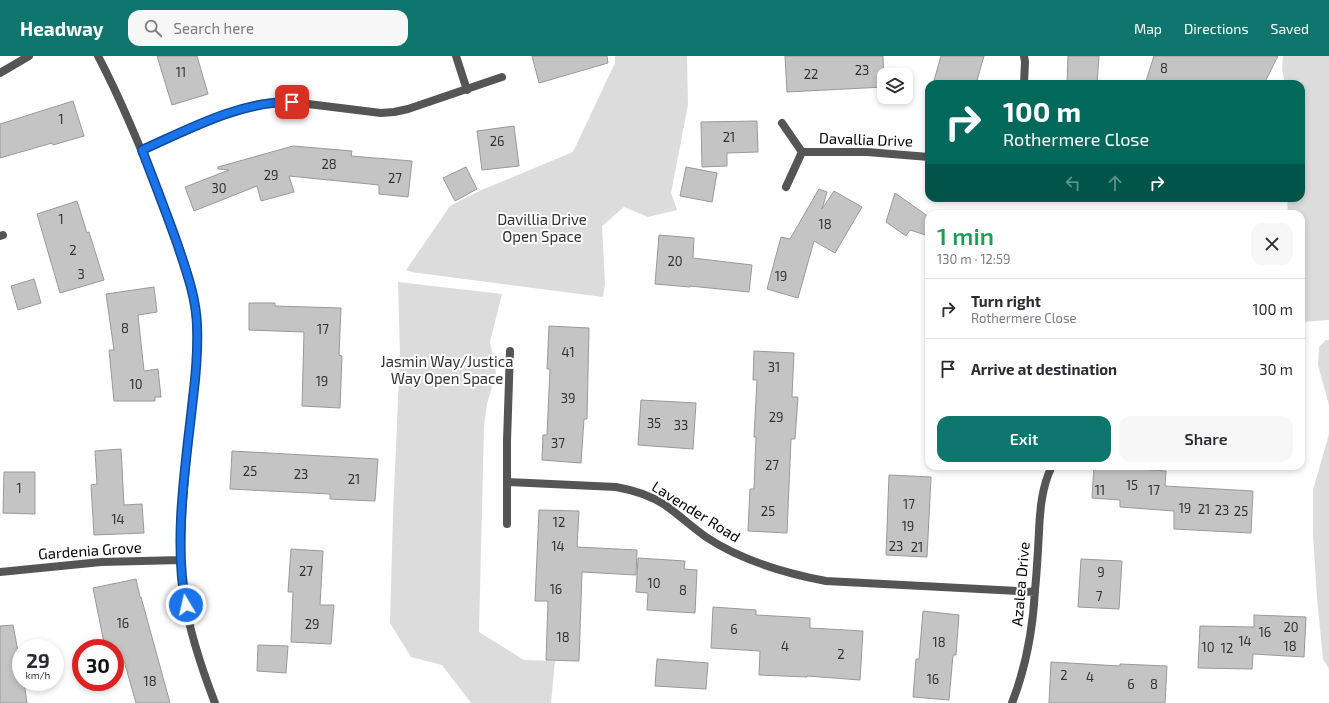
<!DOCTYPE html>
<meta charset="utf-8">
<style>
body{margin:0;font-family:"Exo 2",sans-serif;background:#f7f7f7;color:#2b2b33;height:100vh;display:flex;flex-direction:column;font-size:15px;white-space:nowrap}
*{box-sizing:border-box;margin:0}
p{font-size:13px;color:#7c7c81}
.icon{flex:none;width:22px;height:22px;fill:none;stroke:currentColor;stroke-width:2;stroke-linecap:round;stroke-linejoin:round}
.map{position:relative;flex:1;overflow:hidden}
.sheet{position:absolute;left:925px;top:154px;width:380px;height:260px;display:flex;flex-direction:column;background:#fff;border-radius:12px;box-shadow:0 2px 6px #0003}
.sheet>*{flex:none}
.guide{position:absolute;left:925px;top:24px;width:380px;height:122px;border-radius:12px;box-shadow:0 2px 6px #0003;background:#00695c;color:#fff;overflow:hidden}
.fabs{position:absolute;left:877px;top:12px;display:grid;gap:8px}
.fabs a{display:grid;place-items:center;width:36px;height:36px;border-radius:8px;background:#fff;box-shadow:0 2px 6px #0003;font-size:20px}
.speed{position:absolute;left:12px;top:583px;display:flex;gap:8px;font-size:20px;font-weight:700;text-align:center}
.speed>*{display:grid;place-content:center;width:52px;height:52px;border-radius:50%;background:#fff;box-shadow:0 2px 6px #0003;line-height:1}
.speed small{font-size:10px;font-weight:400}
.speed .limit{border:6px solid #d22;background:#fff;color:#111}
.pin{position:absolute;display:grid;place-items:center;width:34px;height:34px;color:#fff;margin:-17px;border-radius:8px;box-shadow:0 2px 6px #0006}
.me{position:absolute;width:44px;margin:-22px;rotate:351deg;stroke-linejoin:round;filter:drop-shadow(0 0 3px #0008)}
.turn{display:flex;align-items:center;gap:14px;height:84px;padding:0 12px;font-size:18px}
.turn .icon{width:52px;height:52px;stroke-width:2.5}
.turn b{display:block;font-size:28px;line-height:34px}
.lanes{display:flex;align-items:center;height:38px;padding:0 12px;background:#0003;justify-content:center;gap:20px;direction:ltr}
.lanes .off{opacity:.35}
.round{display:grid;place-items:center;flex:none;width:42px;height:42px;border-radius:12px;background:#f7f7f7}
.head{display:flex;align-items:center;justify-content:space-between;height:68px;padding:0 12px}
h1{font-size:24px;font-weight:600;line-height:30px;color:#1e9e55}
.action{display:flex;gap:8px;margin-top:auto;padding:8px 12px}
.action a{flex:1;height:46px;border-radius:12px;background:#0f766e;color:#fff;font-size:16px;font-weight:600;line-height:46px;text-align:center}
.action a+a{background:#f7f7f7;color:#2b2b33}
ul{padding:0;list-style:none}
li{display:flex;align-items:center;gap:12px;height:60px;padding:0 12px;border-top:1px solid #e1e1e2}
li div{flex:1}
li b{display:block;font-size:15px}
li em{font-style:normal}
header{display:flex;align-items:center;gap:24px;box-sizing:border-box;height:56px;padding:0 20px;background:#0f766e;color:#fff}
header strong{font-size:19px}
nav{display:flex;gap:22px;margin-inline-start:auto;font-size:14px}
.search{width:280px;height:36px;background:#f7f7f7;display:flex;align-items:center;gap:10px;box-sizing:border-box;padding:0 14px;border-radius:12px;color:#7c7c81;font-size:15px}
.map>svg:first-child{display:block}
.green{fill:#dcdcdc}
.building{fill:#c4c4c4;stroke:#999}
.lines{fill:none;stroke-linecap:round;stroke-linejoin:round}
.lane{stroke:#555;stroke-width:8}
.street{stroke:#555;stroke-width:8}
.route-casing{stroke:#114b97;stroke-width:10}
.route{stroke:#1a73e8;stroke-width:7}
.labels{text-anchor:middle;stroke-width:4;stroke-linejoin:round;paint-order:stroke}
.number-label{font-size:13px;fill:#313131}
.street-label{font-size:15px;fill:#000;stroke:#fff}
.park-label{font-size:15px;fill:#333;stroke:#fff}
</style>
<header>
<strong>Headway</strong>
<div class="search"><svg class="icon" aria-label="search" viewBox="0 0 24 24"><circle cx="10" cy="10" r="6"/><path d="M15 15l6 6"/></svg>Search here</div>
<nav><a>Map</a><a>Directions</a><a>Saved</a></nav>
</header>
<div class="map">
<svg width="1329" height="647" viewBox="0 0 1329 647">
<rect width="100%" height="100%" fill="#fff"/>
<path class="green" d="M 615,0 L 687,0 L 688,49 L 671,137 L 677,154 L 648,161 L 624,151 L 602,170 L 605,228 L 603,241 L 411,216 L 406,214 L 450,150 L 479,135 L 573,96 L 615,7 Z
M 1283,0 L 1329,0 L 1329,264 L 1301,266 L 1301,158 L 1288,158 L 1287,142 L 1301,142 L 1301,28 L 1285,28 L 1282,14 Z
M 398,226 L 502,238 L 490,286 L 496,316 L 487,348 L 484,370 L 479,576 L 524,604 L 555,605 L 551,647 L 471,647 L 442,609 L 411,601 L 390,567 L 393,458 L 400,299 Z
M 1326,284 L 1329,284 L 1329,349 L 1318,309 L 1319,291 Z
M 1329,378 L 1329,613 L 1323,603 L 1317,542 L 1313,479 L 1313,434 Z"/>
<path class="building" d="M 157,0 L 197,0 L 208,38 L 172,49 Z
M 532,0 L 607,0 L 608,7 L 539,27 Z
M 785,0 L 883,0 L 884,31 L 787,36 Z
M 941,0 L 984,0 L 976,28 L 933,28 Z
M 1068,0 L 1099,0 L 1097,28 L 1067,28 Z
M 1154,0 L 1278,0 L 1264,28 L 1145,28 Z
M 73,45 L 84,80 L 53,89 L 52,87 L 0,102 L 0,68 Z
M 757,65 L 758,96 L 727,97 L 727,110 L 702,111 L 701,66 Z
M 514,70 L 519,110 L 482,114 L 477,75 Z
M 293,90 L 352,95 L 351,100 L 412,105 L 408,141 L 379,138 L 379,129 L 289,120 L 294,136 L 261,145 L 257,130 L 194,155 L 185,131 L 229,114 L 218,113 L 218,111 Z
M 466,111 L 477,133 L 455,145 L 443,122 Z
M 686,111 L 717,117 L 712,146 L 680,140 Z
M 819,133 L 827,136 L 822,153 L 834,135 L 862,151 L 835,197 L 814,185 L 798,242 L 767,233 L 781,181 L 790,183 Z
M 895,137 L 929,161 L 929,180 L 910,174 L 906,180 L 886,166 Z
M 77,145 L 87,177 L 89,176 L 104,224 L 60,237 L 37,158 Z
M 659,179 L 694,182 L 693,202 L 752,209 L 749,236 L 690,230 L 690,231 L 655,228 Z
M 34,223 L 41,247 L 18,254 L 11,230 Z
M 154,231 L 157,256 L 138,259 L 144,315 L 158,313 L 161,341 L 155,341 L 155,345 L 114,345 L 109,294 L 114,294 L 106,238 Z
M 249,247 L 275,247 L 275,250 L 341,252 L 339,299 L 342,300 L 340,352 L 302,350 L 304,276 L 249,274 Z
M 549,270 L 589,272 L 587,363 L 584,363 L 581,407 L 542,404 L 543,379 L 547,379 L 550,313 L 547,313 Z
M 754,295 L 794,297 L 792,341 L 798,341 L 795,383 L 791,383 L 787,477 L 748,475 L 750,433 L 754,433 L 756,381 L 754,381 L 757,324 L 753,324 Z
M 641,344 L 696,347 L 693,393 L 638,389 Z
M 121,393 L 124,449 L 142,448 L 144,477 L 94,479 L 91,429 L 97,428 L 95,395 Z
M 232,395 L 378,403 L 375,445 L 330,443 L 330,438 L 230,433 Z
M 1094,410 L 1122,410 L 1122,412 L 1166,415 L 1165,430 L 1253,435 L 1251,477 L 1174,473 L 1174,455 L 1120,451 L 1120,444 L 1092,442 Z
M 4,416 L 35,416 L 35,458 L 3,457 Z
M 889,419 L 931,421 L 927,501 L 886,499 Z
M 539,454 L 579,455 L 577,491 L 637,494 L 636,519 L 582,516 L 579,605 L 546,604 L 548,545 L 535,545 Z
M 291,493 L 323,495 L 320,549 L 334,549 L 331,588 L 291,586 L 293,536 L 288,536 Z
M 638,502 L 685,505 L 684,513 L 697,514 L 695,557 L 647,554 L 648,537 L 636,536 Z
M 1081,503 L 1122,505 L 1119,553 L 1078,551 Z
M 136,523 L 140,541 L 141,541 L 170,647 L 136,647 L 124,605 L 115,607 L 115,592 L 105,592 L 93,532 Z
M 713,551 L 756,554 L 756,559 L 810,562 L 810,572 L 863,575 L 860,624 L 807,620 L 807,621 L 759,619 L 760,595 L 711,592 Z
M 923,555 L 959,559 L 956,599 L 953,599 L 949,644 L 913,641 L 916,603 L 919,603 Z
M 1254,559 L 1306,561 L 1304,601 L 1253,598 L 1252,613 L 1198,612 L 1200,570 L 1254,571 Z
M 13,569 L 21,611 L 21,626 L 24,626 L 27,647 L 0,647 L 0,570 Z
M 258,589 L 288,590 L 286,617 L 257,615 Z
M 657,603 L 708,607 L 706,633 L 655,630 Z
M 1051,606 L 1120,610 L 1120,608 L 1167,610 L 1165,647 L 1049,647 Z"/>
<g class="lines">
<path class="lane" d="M 507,385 L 510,295"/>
<path class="street" d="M 98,0 C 120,42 138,86 156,130 C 167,161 183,196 190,227 C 196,248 197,269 197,291 C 194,349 184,407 182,466 C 181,489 180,513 183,536 C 189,574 201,611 215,647
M 456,0 L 467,34
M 0,17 L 29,0
M 1024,28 L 1025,6 L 1024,0
M 782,67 L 802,96 L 786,131
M 141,94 L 223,59 L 259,48 L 276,46 L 292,46 L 381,57 L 394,56 L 408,53 L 502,21
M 802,96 L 867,96 L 929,101
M 0,180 L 3,179
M 507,426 L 616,431 C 633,434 650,439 665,449 C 679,459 692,471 706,481 C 742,505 784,517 826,525 L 1035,536
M 507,468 L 507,385
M 0,516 L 101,506 L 181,504
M 1012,647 C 1026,611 1033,572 1035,534 C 1037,514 1038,495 1039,475 C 1040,453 1042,430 1052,410"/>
</g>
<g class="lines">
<defs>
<path id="route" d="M 186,549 C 173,485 186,407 193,342 C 196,318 198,293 197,269 C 196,241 186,214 177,187 C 166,156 154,125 142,94 C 187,74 240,45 292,46"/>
</defs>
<use href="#route" class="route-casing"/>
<use href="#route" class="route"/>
</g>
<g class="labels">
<g class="number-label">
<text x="1164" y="17">8</text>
<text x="862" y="19">23</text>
<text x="181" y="21">11</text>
<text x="811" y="23">22</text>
<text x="61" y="68">1</text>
<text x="729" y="86">21</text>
<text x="497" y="90">26</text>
<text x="329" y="113">28</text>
<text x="271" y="124">29</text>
<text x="395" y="127">27</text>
<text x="219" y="137">30</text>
<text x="61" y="168">1</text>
<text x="825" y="173">18</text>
<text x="73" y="199">2</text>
<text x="675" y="210">20</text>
<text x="81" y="223">3</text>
<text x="781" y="225">19</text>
<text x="125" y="277">8</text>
<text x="323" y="278">17</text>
<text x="568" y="301">41</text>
<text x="774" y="316">31</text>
<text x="322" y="330">19</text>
<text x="136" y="333">10</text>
<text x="568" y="347">39</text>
<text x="776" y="366">29</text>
<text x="654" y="372">35</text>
<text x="681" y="374">33</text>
<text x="558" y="392">37</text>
<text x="772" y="414">27</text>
<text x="250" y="420">25</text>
<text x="301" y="423">23</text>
<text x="354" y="428">21</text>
<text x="1132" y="434">15</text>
<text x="19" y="437">1</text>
<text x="1100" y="439">11</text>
<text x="1154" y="439">17</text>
<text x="909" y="453">17</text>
<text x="1185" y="457">19</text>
<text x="1204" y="458">21</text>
<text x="1222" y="459">23</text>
<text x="768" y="460">25</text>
<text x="1241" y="460">25</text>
<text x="118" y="468">14</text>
<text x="559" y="471">12</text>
<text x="908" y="475">19</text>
<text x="558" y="495">14</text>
<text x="896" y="495">23</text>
<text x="917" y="496">21</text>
<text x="306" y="520">27</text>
<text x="1101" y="521">9</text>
<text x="654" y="532">10</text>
<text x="556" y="538">16</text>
<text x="683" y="539">8</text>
<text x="1099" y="545">7</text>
<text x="123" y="572">16</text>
<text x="312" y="573">29</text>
<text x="1291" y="576">20</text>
<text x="734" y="578">6</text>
<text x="1265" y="581">16</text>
<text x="563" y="586">18</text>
<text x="1245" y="590">14</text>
<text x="939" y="591">18</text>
<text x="785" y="595">4</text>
<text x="1290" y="595">18</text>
<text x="1208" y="596">10</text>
<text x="1227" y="597">12</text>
<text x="841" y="603">2</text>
<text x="1064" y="624">2</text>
<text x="1090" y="626">4</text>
<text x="933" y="628">16</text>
<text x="150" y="630">18</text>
<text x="1131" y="633">6</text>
<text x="1154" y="633">8</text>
</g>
<g class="street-label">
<text transform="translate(866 84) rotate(2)" y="5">Davallia Drive</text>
<text transform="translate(696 456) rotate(32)" y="5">Lavender Road</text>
<text transform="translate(90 495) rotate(-4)" y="5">Gardenia Grove</text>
<text transform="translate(1021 528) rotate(-85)" y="5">Azalea Drive</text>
</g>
<g class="park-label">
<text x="542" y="169">Davillia Drive<tspan x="542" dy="17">Open Space</tspan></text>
<text x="447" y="311">Jasmin Way/Justica<tspan x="447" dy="17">Way Open Space</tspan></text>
</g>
</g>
</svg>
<div class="fabs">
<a><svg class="icon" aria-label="layers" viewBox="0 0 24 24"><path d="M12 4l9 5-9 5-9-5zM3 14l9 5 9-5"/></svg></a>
</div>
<div class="speed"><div>29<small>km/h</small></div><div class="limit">30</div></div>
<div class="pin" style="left:292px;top:46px;background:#d93025"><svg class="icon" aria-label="arrive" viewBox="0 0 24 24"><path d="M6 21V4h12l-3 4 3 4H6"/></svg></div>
<svg class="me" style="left:186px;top:549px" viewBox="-20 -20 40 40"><circle r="17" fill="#1a73e8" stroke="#fff" stroke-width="3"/><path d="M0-11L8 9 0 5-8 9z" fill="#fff"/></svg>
<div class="guide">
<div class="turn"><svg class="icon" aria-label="right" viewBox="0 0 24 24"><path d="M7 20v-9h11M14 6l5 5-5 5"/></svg><div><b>100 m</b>Rothermere Close</div></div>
<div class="lanes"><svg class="icon off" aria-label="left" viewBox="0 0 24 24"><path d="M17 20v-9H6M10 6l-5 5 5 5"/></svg><svg class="icon off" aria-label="ahead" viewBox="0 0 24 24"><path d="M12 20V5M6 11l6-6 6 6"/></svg><svg class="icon" aria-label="right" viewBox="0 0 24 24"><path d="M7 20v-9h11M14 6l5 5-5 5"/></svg></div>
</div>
<section class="sheet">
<div class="head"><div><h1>1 min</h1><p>130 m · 12:59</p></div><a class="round"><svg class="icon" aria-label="close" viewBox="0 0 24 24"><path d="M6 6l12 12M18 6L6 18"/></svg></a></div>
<ul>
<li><svg class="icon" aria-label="right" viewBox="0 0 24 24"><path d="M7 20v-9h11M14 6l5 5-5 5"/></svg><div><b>Turn right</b><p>Rothermere Close</p></div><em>100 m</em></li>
<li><svg class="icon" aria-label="arrive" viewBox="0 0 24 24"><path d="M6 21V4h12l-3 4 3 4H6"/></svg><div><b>Arrive at destination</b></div><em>30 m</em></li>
</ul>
<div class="action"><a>Exit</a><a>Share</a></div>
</section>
</div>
